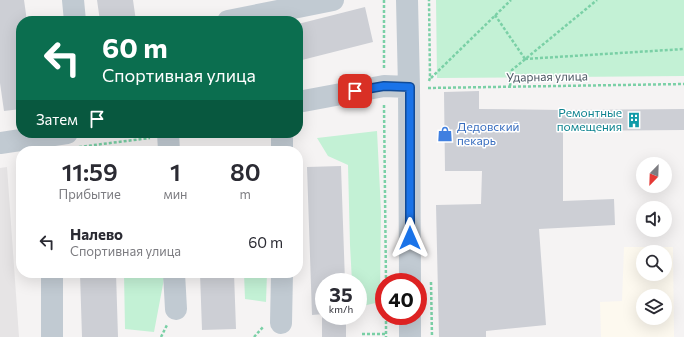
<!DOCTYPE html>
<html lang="ru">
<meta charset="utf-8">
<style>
body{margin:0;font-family:Commissioner,sans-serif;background:#f7f7f7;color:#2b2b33;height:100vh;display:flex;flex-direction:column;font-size:15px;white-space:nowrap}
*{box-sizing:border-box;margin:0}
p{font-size:13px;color:#7c7c81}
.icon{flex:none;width:22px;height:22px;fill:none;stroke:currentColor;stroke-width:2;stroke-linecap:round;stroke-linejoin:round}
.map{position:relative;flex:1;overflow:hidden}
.details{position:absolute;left:16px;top:146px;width:287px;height:132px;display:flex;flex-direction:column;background:#fff;border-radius:16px;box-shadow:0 4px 16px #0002}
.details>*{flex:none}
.hud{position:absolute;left:16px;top:16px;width:287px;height:122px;border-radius:16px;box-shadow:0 4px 16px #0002;background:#0b6e4f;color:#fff;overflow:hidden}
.needle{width:26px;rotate:203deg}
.fabs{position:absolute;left:636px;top:157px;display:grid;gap:8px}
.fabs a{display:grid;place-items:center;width:36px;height:36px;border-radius:50%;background:#fff;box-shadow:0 4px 16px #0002;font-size:20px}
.speed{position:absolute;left:315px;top:273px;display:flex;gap:8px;font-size:20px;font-weight:700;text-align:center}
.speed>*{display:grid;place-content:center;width:52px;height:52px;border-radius:50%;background:#fff;box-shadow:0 4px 16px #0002;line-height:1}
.speed small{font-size:10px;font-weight:400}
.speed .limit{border:6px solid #d22;background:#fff;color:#111}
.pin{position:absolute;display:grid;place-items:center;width:34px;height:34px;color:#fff;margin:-17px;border-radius:8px;box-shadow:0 2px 6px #0006}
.me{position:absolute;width:44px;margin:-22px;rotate:0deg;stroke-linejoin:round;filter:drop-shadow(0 0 3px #0008)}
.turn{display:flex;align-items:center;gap:14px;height:84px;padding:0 20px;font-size:18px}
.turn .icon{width:52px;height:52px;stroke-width:2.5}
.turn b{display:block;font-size:28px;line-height:34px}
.then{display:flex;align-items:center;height:38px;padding:0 20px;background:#0003;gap:8px;font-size:15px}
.eta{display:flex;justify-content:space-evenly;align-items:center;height:68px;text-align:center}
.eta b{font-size:24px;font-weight:600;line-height:28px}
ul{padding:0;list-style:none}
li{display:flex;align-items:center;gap:12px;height:56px;padding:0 20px}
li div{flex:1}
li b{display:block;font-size:15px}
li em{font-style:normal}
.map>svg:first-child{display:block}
.commercial{fill:#fdf9ef;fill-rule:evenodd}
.education{fill:#e6e4e5}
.green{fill:#c3f1d5}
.building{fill:#cdcfd5}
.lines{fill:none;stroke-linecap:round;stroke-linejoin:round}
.path{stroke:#7ad0a6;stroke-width:2.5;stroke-dasharray:3 2;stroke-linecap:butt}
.minor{stroke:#c1cad2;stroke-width:22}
.route-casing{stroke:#114b97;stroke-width:10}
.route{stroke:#1a73e8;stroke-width:7}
.labels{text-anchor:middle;stroke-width:3;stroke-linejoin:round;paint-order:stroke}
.street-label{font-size:12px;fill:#4a5661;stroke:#fff}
.culture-label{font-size:12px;fill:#0d838f;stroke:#fff;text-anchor:end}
.shop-label{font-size:12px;fill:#366cbe;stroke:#fff;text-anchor:start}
</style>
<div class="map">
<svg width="684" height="337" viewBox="0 0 684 337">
<rect width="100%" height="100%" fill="#f5f3f3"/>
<path class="commercial" d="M 624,247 L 673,247 L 674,337 L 601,337 L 600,302 L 622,301 ZM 643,252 L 665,252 L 665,274 L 643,274 ZM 643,296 L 665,296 L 665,318 L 643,318 Z"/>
<path class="education" d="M 7,167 L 19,337 L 0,337 L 0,168 Z"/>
<path class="green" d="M 436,0 L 684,0 L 684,76 L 437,78 Z
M 377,131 L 381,211 L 380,302 L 358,307 L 358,282 L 352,282 L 350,245 L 348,165 L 328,156 L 317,138 Z
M 124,273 L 163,273 L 164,279 L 154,332 L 125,329 Z
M 244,273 L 267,273 L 266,302 L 245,299 Z"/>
<path class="building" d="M 0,0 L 24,0 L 27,21 L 21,21 L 21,109 L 4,111 L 0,83 Z
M 97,0 L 133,0 L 136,21 L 100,21 Z
M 365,7 L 373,42 L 298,61 L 298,24 Z
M 479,91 L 479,109 L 563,110 L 684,109 L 684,130 L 563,131 L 563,201 L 614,199 L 615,225 L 539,229 L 546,325 L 486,331 L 486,337 L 439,337 L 436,205 L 481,204 L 482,171 L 445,171 L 444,92 Z
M 341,166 L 345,282 L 324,282 L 324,314 L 312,315 L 307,167 Z
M 80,273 L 116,273 L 118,337 L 82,337 Z
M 200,273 L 234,273 L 236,329 L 202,330 Z
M 322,316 L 346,316 L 346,337 L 322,337 Z"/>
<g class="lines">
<path class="path" d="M 384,0 L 384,68
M 495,15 L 525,59
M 525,59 L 684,49
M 431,78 L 511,0
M 429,81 L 430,78 L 429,0
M 510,86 L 512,70 L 597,0
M 428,88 L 684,84
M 384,105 L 386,282
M 79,147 L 150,138
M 431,282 L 432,337
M 386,316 L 386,337
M 362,334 L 386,334
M 161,337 L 167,325
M 254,337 L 263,327"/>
<path class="minor" d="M 73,0 L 75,21
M 407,0 L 409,87 L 410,282
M 228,21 L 333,0
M 298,102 L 384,86 L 409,87
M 168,133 L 169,151
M 0,143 L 67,133
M 282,151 L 282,133
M 52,273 L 52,337
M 174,273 L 176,309
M 410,316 L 410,337
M 281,323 L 282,273"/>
</g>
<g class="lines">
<defs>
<path id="route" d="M 355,91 L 384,86 L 410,87 L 410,238"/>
</defs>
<use href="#route" class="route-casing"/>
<use href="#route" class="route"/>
</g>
<defs>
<symbol id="building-bare" viewBox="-9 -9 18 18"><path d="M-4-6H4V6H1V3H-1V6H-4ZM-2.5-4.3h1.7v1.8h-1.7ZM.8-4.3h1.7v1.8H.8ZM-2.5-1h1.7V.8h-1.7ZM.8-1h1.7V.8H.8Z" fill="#0f9aa8" stroke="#fff" stroke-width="2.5" paint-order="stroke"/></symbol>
<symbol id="shop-bare" viewBox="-9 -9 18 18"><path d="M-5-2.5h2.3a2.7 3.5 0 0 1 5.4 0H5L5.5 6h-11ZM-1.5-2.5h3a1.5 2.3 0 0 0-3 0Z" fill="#3f7fe0" stroke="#fff" stroke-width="2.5" paint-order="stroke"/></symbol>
</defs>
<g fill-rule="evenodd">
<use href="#building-bare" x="623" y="109" width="22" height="22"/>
<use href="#shop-bare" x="434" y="123" width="22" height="22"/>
</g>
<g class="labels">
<g class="street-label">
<text transform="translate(547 77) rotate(-1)" y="4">Ударная улица</text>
</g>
<g class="culture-label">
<text x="622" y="117">Ремонтные<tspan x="622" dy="14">помещения</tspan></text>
</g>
<g class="shop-label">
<text x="457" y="131">Дедовский<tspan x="457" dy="14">пекарь</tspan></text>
</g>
</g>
</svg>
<div class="fabs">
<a><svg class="needle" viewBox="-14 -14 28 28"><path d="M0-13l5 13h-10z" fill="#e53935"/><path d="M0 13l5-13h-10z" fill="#7c7c81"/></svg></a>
<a><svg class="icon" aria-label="sound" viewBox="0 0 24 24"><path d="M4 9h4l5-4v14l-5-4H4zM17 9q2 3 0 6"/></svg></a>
<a><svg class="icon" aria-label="search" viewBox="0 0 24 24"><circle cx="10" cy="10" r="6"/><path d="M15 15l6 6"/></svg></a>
<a><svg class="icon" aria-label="layers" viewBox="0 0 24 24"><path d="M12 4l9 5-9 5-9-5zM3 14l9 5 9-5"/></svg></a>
</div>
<div class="speed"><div>35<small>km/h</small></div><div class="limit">40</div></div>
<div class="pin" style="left:355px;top:91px;background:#d93025"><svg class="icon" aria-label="arrive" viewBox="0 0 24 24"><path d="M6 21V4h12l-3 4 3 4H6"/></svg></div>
<svg class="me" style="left:410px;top:238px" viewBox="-20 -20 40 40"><path d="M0-17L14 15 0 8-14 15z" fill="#1a73e8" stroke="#fff" stroke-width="4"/></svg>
<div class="hud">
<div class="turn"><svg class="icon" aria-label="left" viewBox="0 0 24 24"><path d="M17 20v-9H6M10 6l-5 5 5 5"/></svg><div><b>60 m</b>Спортивная улица</div></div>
<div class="then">Затем<svg class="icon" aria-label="arrive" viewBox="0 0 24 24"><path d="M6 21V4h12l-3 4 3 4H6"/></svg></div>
</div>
<section class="details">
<div class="eta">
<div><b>11:59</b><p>Прибытие</p></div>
<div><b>1</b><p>мин</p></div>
<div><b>80</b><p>m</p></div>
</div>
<ul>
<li><svg class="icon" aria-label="left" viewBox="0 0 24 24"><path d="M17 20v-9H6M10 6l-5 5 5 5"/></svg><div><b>Налево</b><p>Спортивная улица</p></div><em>60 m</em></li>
</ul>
</section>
</div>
